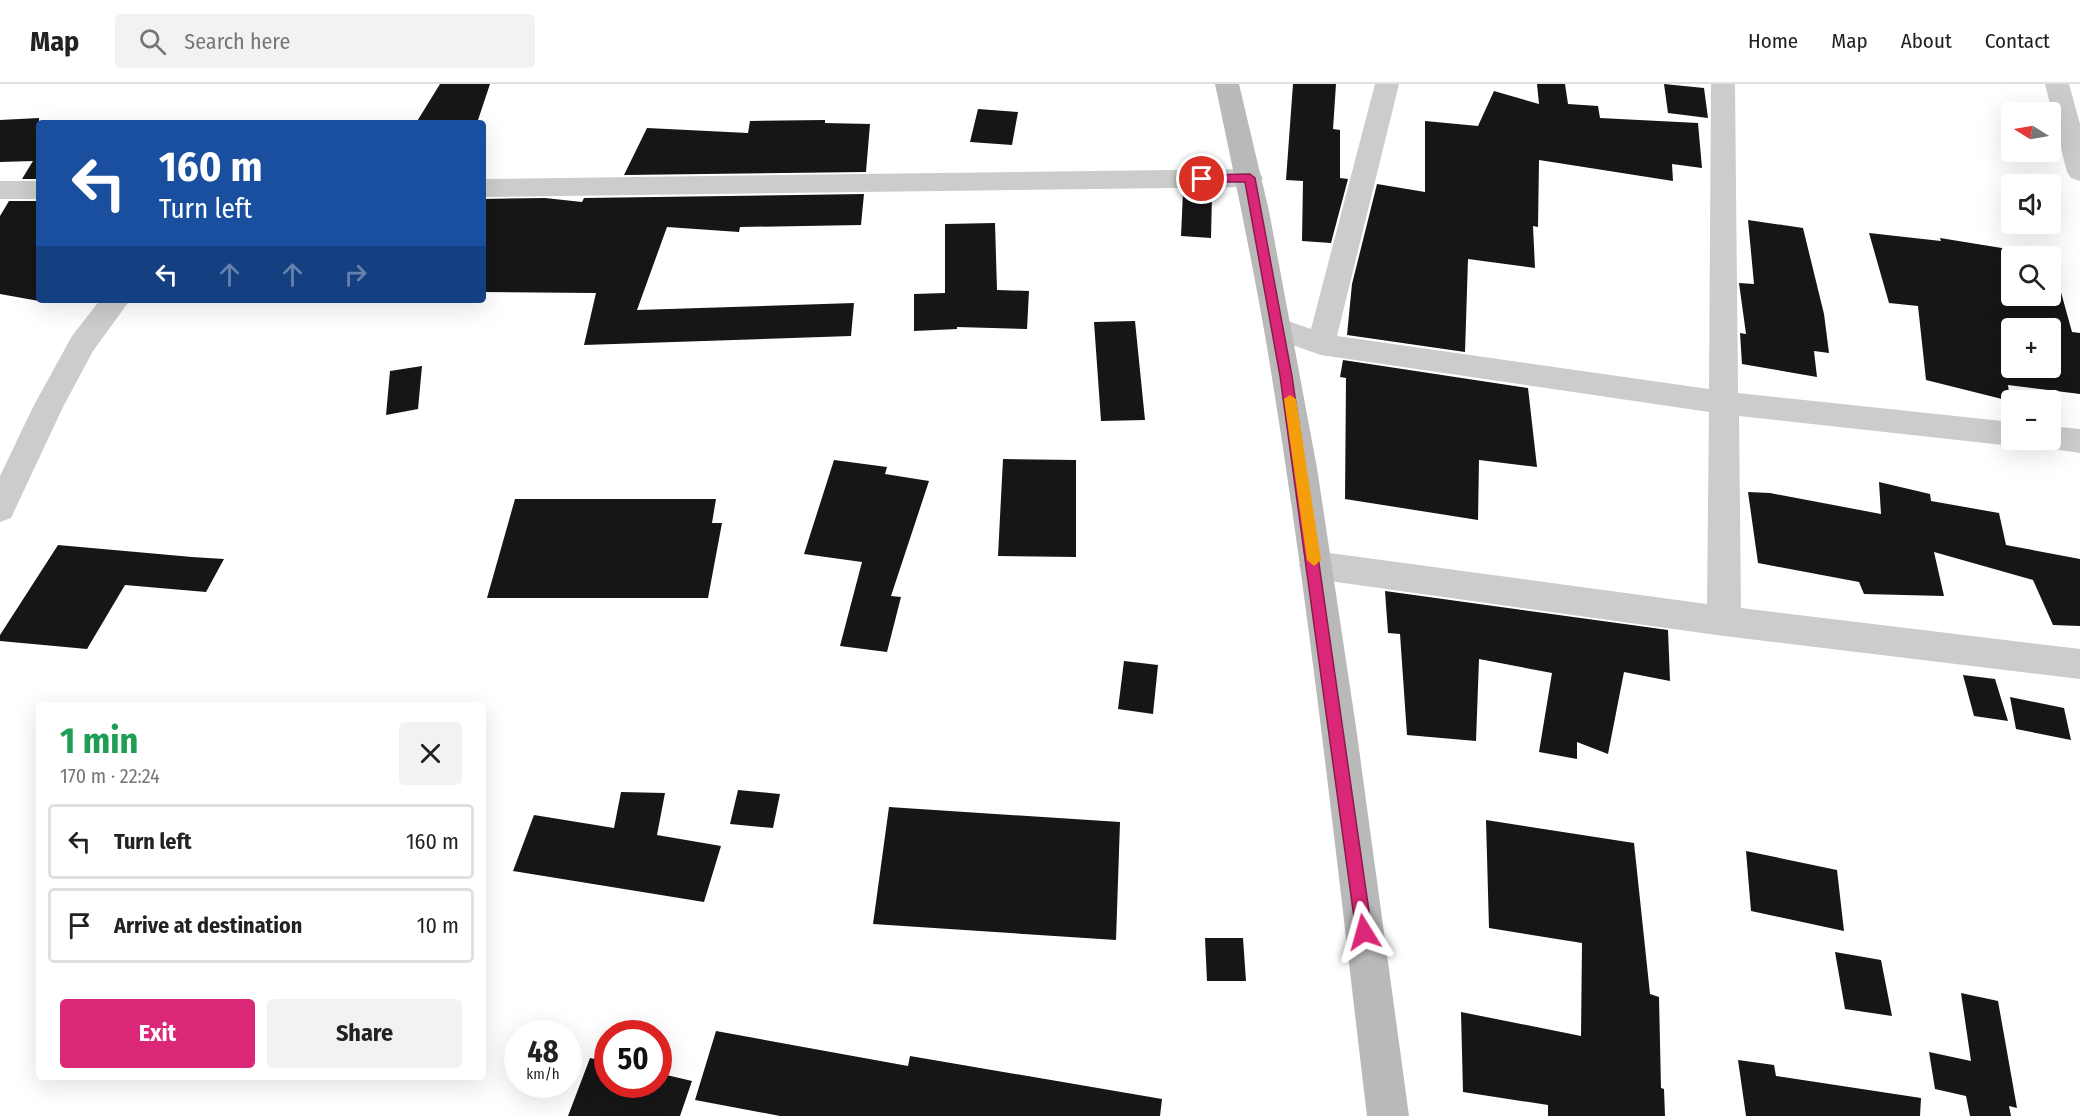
<!DOCTYPE html>
<meta charset="utf-8">
<style>
body{margin:0;font-family:"Fira Sans Condensed",sans-serif;background:#f2f2f2;color:#222;height:100vh;display:flex;flex-direction:column;font-size:22px;white-space:nowrap}
*{box-sizing:border-box;margin:0}
p{font-size:20px;color:#767676}
.icon{flex:none;width:33px;height:33px;fill:none;stroke:currentColor;stroke-width:2;stroke-linecap:round;stroke-linejoin:round}
.map{position:relative;flex:1;overflow:hidden}
.sheet{position:absolute;left:36px;top:618px;width:450px;height:378px;display:flex;flex-direction:column;background:#fff;border-radius:6px;box-shadow:0 6px 24px #0002}
.sheet>*{flex:none}
.hud{position:absolute;left:36px;top:36px;width:450px;height:183px;border-radius:6px;box-shadow:0 6px 24px #0002;background:#1a4fa0;color:#fff;overflow:hidden}
.needle{width:39px;rotate:281deg}
.fabs{position:absolute;left:2001px;top:18px;display:grid;gap:12px}
.fabs a{display:grid;place-items:center;width:60px;height:60px;border-radius:6px;background:#fff;box-shadow:0 6px 24px #0002;font-size:30px}
.speed{position:absolute;left:504px;top:936px;display:flex;gap:12px;font-size:30px;font-weight:700;text-align:center}
.speed>*{display:grid;place-content:center;width:78px;height:78px;border-radius:50%;background:#fff;box-shadow:0 6px 24px #0002;line-height:1}
.speed small{font-size:15px;font-weight:400}
.speed .limit{border:9px solid #d22;background:#fff;color:#111}
.pin{position:absolute;display:grid;place-items:center;width:51px;height:51px;color:#fff;margin:-26px;border:3px solid #fff;border-radius:50%;box-shadow:0 2px 6px #0007}
.me{position:absolute;width:66px;margin:-33px;rotate:352deg;stroke-linejoin:round;filter:drop-shadow(0 0 4px #0008)}
.turn{display:flex;align-items:center;gap:21px;height:126px;padding:0 24px;font-size:27px}
.turn .icon{width:78px;height:78px;stroke-width:2.5}
.turn b{display:block;font-size:42px;line-height:51px}
.lanes{display:flex;align-items:center;height:57px;padding:0 24px;background:#0003;justify-content:center;gap:30px;direction:ltr}
.lanes .off{opacity:.35}
.round{display:grid;place-items:center;flex:none;width:63px;height:63px;border-radius:6px;background:#f2f2f2}
.summary{display:flex;align-items:center;justify-content:space-between;height:102px;padding:0 24px}
h1{font-size:36px;font-weight:700;line-height:45px;color:#1e9e55}
.button{display:flex;gap:12px;margin-top:auto;padding:12px 24px}
.button a{flex:1;height:69px;border-radius:6px;background:#db2777;color:#fff;font-size:24px;font-weight:700;line-height:69px;text-align:center}
.button a+a{background:#f2f2f2;color:#222}
ul{padding:0;list-style:none}
li{display:flex;align-items:center;gap:18px;height:75px;margin:0 12px 9px;padding:0 12px;border:3px solid #e0e0e0;border-radius:6px}
li div{flex:1}
li b{display:block;font-size:22px}
li em{font-style:normal}
header{display:flex;align-items:center;gap:36px;box-sizing:border-box;height:84px;padding:0 30px;background:#fff;border-bottom:2px solid #e0e0e0}
header strong{font-size:28px}
nav{display:flex;gap:33px;margin-inline-start:auto;font-size:21px}
.search{width:420px;height:54px;background:#f2f2f2;display:flex;align-items:center;gap:15px;box-sizing:border-box;padding:0 21px;border-radius:6px;color:#767676;font-size:22px}
.map>svg:first-child{display:block}
.building{fill:#161616;fill-rule:evenodd}
.lines{fill:none;stroke-linecap:round;stroke-linejoin:round}
.minor{fill:#ccc;fill-rule:evenodd}
.secondary{fill:#b9b9b9;fill-rule:evenodd}
.route{fill:#db2777;stroke:#8e194d;stroke-width:1.5}
.slow{fill:#f59e0b}
</style>
<header>
<strong>Map</strong>
<div class="search"><svg class="icon" aria-label="search" viewBox="0 0 24 24"><circle cx="10" cy="10" r="6"/><path d="M15 15l6 6"/></svg>Search here</div>
<nav><a>Home</a><a>Map</a><a>About</a><a>Contact</a></nav>
</header>
<div class="map">
<svg width="2080" height="1032" viewBox="0 0 2080 1032">
<rect width="100%" height="100%" fill="#fff"/>
<path class="building" d="M 440,0 L 490,0 L 477,39 L 416,39 Z
M 1293,0 L 1336,0 L 1333,45 L 1340,46 L 1340,94 L 1348,95 L 1331,159 L 1302,157 L 1303,97 L 1286,96 Z
M 1537,0 L 1565,0 L 1568,20 L 1598,22 L 1600,34 L 1698,39 L 1702,84 L 1672,80 L 1673,97 L 1539,76 L 1538,143 L 1533,142 L 1535,184 L 1468,175 L 1465,268 L 1347,251 L 1352,200 L 1377,100 L 1425,108 L 1425,37 L 1478,42 L 1494,7 L 1539,20 Z
M 1664,0 L 1704,4 L 1708,34 L 1668,29 Z
M 978,25 L 1018,28 L 1012,61 L 970,58 Z
M 39,34 L 39,95 L 22,95 L 33,77 L 0,78 L 0,36 Z
M 825,36 L 825,39 L 870,40 L 866,88 L 624,91 L 647,44 L 748,49 L 750,37 Z
M 1183,108 L 1212,110 L 1211,154 L 1181,152 Z
M 864,110 L 861,141 L 740,143 L 739,148 L 667,143 L 637,226 L 854,219 L 851,252 L 584,261 L 596,209 L 483,208 L 483,115 L 545,114 L 582,118 L 584,114 Z
M 9,117 L 39,117 L 39,217 L 0,210 L 0,132 Z
M 1748,136 L 1803,144 L 1824,230 L 1829,269 L 1814,267 L 1817,293 L 1742,280 L 1740,249 L 1746,250 L 1739,199 L 1754,200 Z
M 995,139 L 997,206 L 1029,207 L 1027,245 L 957,243 L 957,245 L 914,247 L 914,210 L 945,209 L 945,140 Z
M 1869,149 L 1941,157 L 1940,154 L 2051,172 L 2072,248 L 2080,249 L 2080,310 L 2008,301 L 2010,317 L 1926,296 L 1918,222 L 1889,219 ZM 2012,172 L 2050,172 L 2050,212 L 2012,212 ZM 2012,244 L 2050,244 L 2050,284 L 2012,284 Z
M 1135,237 L 1145,336 L 1101,337 L 1094,238 Z
M 1343,276 L 1528,304 L 1537,383 L 1479,376 L 1478,436 L 1345,415 L 1346,294 L 1340,293 Z
M 422,282 L 418,325 L 386,331 L 390,287 Z
M 1003,375 L 1076,376 L 1076,473 L 998,472 Z
M 834,376 L 887,383 L 885,390 L 929,397 L 891,512 L 901,513 L 887,568 L 840,562 L 862,478 L 804,470 Z
M 1879,398 L 1930,410 L 1931,417 L 1999,429 L 2006,461 L 2080,475 L 2080,542 L 2053,541 L 2033,496 L 1934,468 L 1944,512 L 1864,510 L 1859,498 L 1758,479 L 1748,408 L 1770,409 L 1881,430 Z
M 515,415 L 716,415 L 712,439 L 722,439 L 708,514 L 487,514 Z
M 58,461 L 192,473 L 224,475 L 206,508 L 125,501 L 87,565 L 0,557 L 0,551 Z
M 1385,507 L 1668,546 L 1670,597 L 1624,588 L 1608,670 L 1577,658 L 1577,675 L 1539,668 L 1552,589 L 1479,575 L 1476,657 L 1407,651 L 1400,550 L 1388,549 Z
M 1124,577 L 1158,581 L 1153,630 L 1118,625 Z
M 1963,591 L 1995,595 L 2008,637 L 1974,632 Z
M 2010,613 L 2064,624 L 2071,656 L 2016,645 Z
M 738,706 L 780,710 L 773,744 L 730,740 Z
M 621,708 L 665,709 L 657,751 L 721,762 L 704,818 L 513,787 L 534,731 L 614,744 Z
M 889,723 L 1120,738 L 1116,856 L 873,840 Z
M 1486,736 L 1634,759 L 1650,910 L 1659,913 L 1661,1004 L 1664,1005 L 1665,1032 L 1548,1032 L 1548,1021 L 1463,1008 L 1461,928 L 1581,952 L 1582,859 L 1489,844 Z
M 1746,767 L 1837,786 L 1844,847 L 1751,827 Z
M 1205,854 L 1243,854 L 1246,897 L 1207,897 Z
M 1835,868 L 1881,876 L 1892,932 L 1845,925 Z
M 1961,909 L 1998,917 L 2017,1024 L 2009,1022 L 2011,1032 L 1970,1032 L 1966,1012 L 1935,1005 L 1929,968 L 1971,977 Z
M 716,947 L 908,982 L 910,972 L 1162,1015 L 1160,1032 L 780,1032 L 695,1016 Z
M 590,974 L 608,978 L 608,1000 L 658,1000 L 658,989 L 692,997 L 680,1032 L 568,1032 Z
M 1738,976 L 1774,981 L 1776,992 L 1921,1014 L 1920,1032 L 1746,1032 Z"/>
<g class="lines">
<path class="minor" d="M 1375,0 L 1399,0 L 1337,252 L 1709,305 L 1711,0 L 1735,0 L 1738,309 L 2012,338 L 2012,356 L 2024,356 L 2012,362 L 1739,332 L 1741,524 L 2080,565 L 2080,595 L 1724,552 L 1315,495 L 1304,491 L 1299,481 L 1304,471 L 1315,467 L 1707,520 L 1709,328 L 1321,271 L 1269,253 L 1265,245 L 1269,237 L 1279,234 L 1311,245 Z
M 2045,0 L 2069,0 L 2080,40 L 2080,97 L 2071,94 L 2067,88 Z
M 1250,85 L 1259,88 L 1263,94 L 1259,100 L 1250,103 L 483,113 L 483,95 Z
M 0,97 L 39,97 L 39,115 L 0,115 Z
M 100,216 L 130,216 L 93,267 L 63,323 L 11,434 L 0,438 L 0,392 L 33,323 L 72,252 Z
M 2050,342 L 2080,345 L 2080,369 L 2039,363 L 2036,356 L 2050,356 Z"/>
<path class="secondary" d="M 1215,0 L 1239,0 L 1269,127 L 1317,384 L 1356,643 L 1409,1032 L 1367,1032 C 1336,773 1309,514 1266,257 C 1251,171 1233,85 1215,0 Z"/>
</g>
<path class="route" d="M 1250,90 L 1255,94 L 1292,292 L 1372,848 L 1370,854 L 1364,856 L 1358,854 L 1356,848 L 1280,292 L 1245,98 L 1202,98 L 1196,95 L 1202,91 Z"/>
<path class="slow" d="M 1290,311 L 1296,315 L 1321,476 L 1314,482 L 1307,476 L 1284,315 Z"/>
</svg>
<div class="fabs">
<a><svg class="needle" viewBox="-14 -14 28 28"><path d="M0-13l5 13h-10z" fill="#e53935"/><path d="M0 13l5-13h-10z" fill="#767676"/></svg></a>
<a><svg class="icon" aria-label="sound" viewBox="0 0 24 24"><path d="M4 9h4l5-4v14l-5-4H4zM17 9q2 3 0 6"/></svg></a>
<a><svg class="icon" aria-label="search" viewBox="0 0 24 24"><circle cx="10" cy="10" r="6"/><path d="M15 15l6 6"/></svg></a>
<a>+</a>
<a>−</a>
</div>
<div class="speed"><div>48<small>km/h</small></div><div class="limit">50</div></div>
<div class="pin" style="left:1202px;top:95px;background:#d93025"><svg class="icon" aria-label="arrive" viewBox="0 0 24 24"><path d="M6 21V4h12l-3 4 3 4H6"/></svg></div>
<svg class="me" style="left:1364px;top:848px" viewBox="-20 -20 40 40"><path d="M0-17L14 15 0 8-14 15z" fill="#db2777" stroke="#fff" stroke-width="4"/></svg>
<div class="hud">
<div class="turn"><svg class="icon" aria-label="left" viewBox="0 0 24 24"><path d="M17 20v-9H6M10 6l-5 5 5 5"/></svg><div><b>160 m</b>Turn left</div></div>
<div class="lanes"><svg class="icon" aria-label="left" viewBox="0 0 24 24"><path d="M17 20v-9H6M10 6l-5 5 5 5"/></svg><svg class="icon off" aria-label="ahead" viewBox="0 0 24 24"><path d="M12 20V5M6 11l6-6 6 6"/></svg><svg class="icon off" aria-label="ahead" viewBox="0 0 24 24"><path d="M12 20V5M6 11l6-6 6 6"/></svg><svg class="icon off" aria-label="right" viewBox="0 0 24 24"><path d="M7 20v-9h11M14 6l5 5-5 5"/></svg></div>
</div>
<section class="sheet">
<div class="summary"><div><h1>1 min</h1><p>170 m · 22:24</p></div><a class="round"><svg class="icon" aria-label="close" viewBox="0 0 24 24"><path d="M6 6l12 12M18 6L6 18"/></svg></a></div>
<ul>
<li><svg class="icon" aria-label="left" viewBox="0 0 24 24"><path d="M17 20v-9H6M10 6l-5 5 5 5"/></svg><div><b>Turn left</b></div><em>160 m</em></li>
<li><svg class="icon" aria-label="arrive" viewBox="0 0 24 24"><path d="M6 21V4h12l-3 4 3 4H6"/></svg><div><b>Arrive at destination</b></div><em>10 m</em></li>
</ul>
<div class="button"><a>Exit</a><a>Share</a></div>
</section>
</div>
